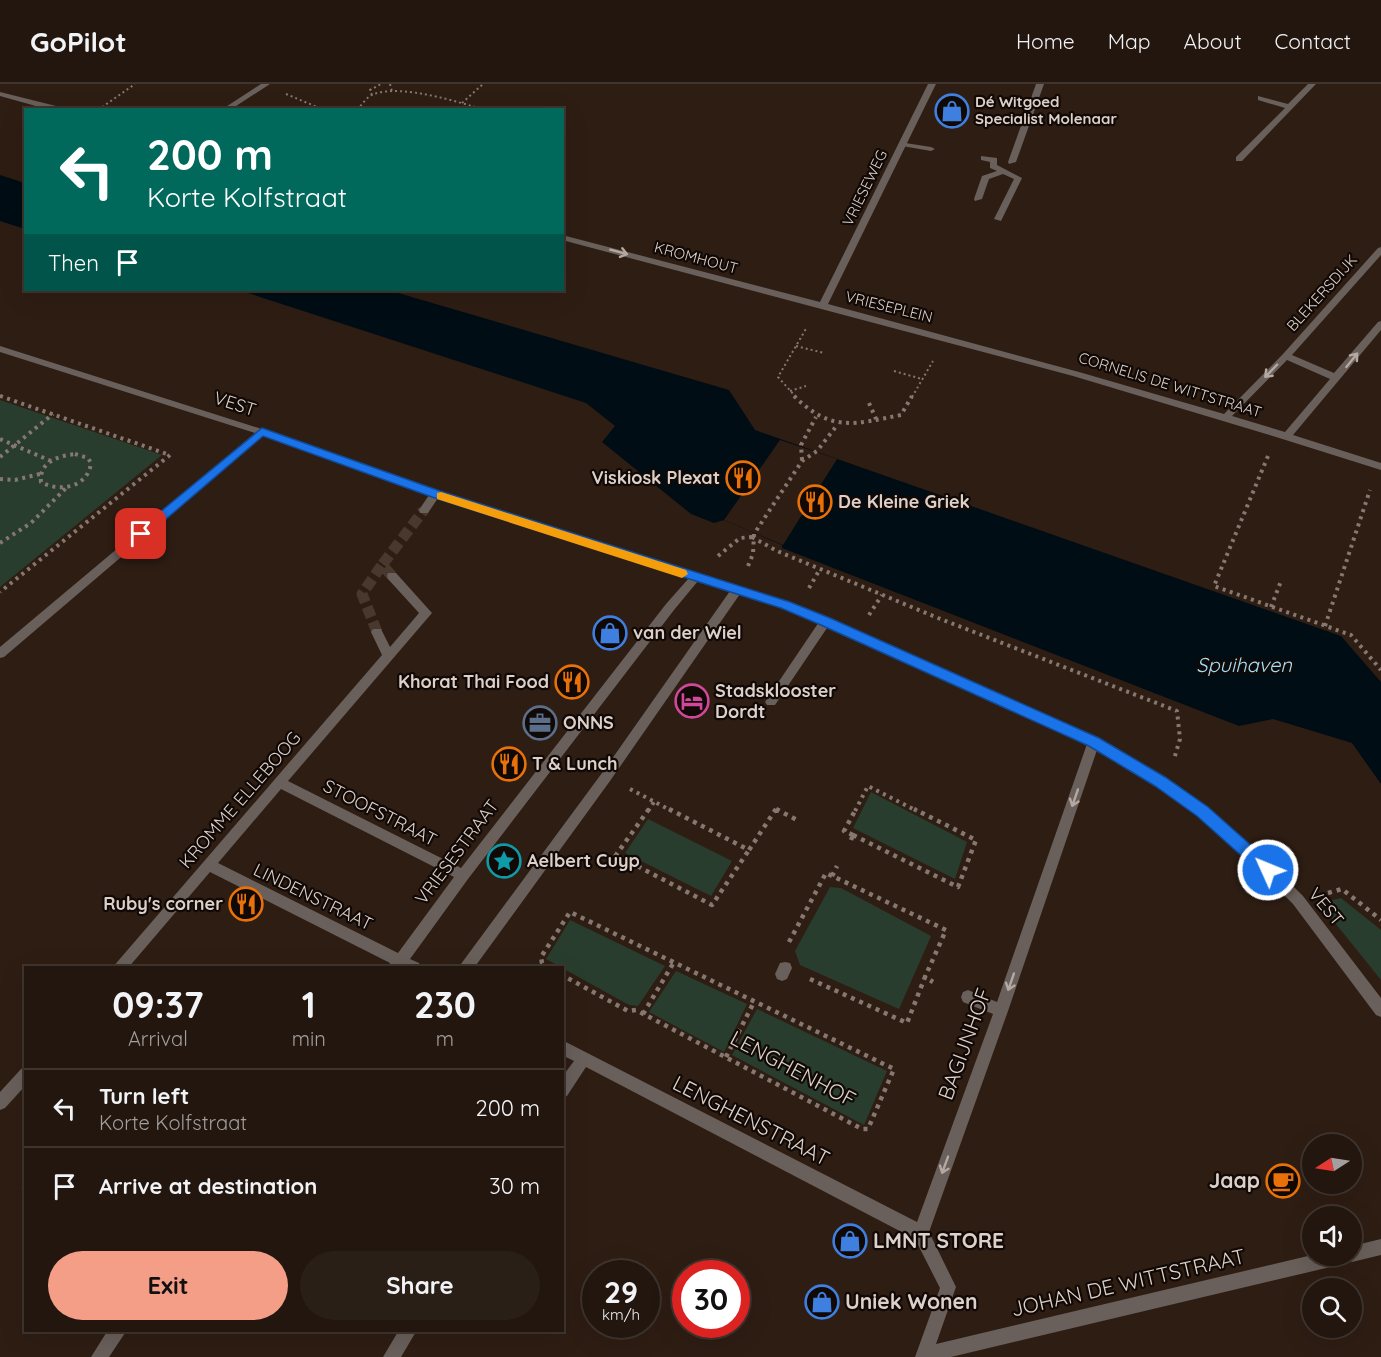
<!DOCTYPE html>
<meta charset="utf-8">
<style>
body{margin:0;font-family:Quicksand,sans-serif;background:#2a1f17;color:#f1f3f6;height:100vh;display:flex;flex-direction:column;font-size:22px;white-space:nowrap}
*{box-sizing:border-box;margin:0}
p{font-size:20px;color:#a29f9e}
.icon{flex:none;width:33px;height:33px;fill:none;stroke:currentColor;stroke-width:2;stroke-linecap:round;stroke-linejoin:round}
.map{position:relative;flex:1;overflow:hidden}
.side{position:absolute;left:24px;top:882px;width:540px;height:366px;display:flex;flex-direction:column;background:#22160e;border-radius:0px;box-shadow:0 6px 24px #0002,0 0 0 2px #3f352e}
.side>*{flex:none}
.top-card{position:absolute;left:24px;top:24px;width:540px;height:183px;border-radius:0px;box-shadow:0 6px 24px #0002,0 0 0 2px #3f352e;background:#00695c;color:#fff;overflow:hidden}
.needle{width:39px;rotate:258deg}
.controls{position:absolute;left:1302px;top:1050px;display:grid;gap:12px}
.controls a{display:grid;place-items:center;width:60px;height:60px;border-radius:50%;background:#22160e;box-shadow:0 6px 24px #0002,0 0 0 2px #3f352e;font-size:30px}
.speed{position:absolute;left:582px;top:1176px;display:flex;gap:12px;font-size:30px;font-weight:700;text-align:center}
.speed>*{display:grid;place-content:center;width:78px;height:78px;border-radius:50%;background:#22160e;box-shadow:0 6px 24px #0002,0 0 0 2px #3f352e;line-height:1}
.speed small{font-size:15px;font-weight:400}
.speed .limit{border:9px solid #d22;background:#fff;color:#111}
.pin{position:absolute;display:grid;place-items:center;width:51px;height:51px;color:#fff;margin:-26px;border-radius:12px;box-shadow:0 3px 9px #0006}
.me{position:absolute;width:66px;margin:-33px;rotate:314deg;stroke-linejoin:round;filter:drop-shadow(0 0 4px #0008)}
.turn{display:flex;align-items:center;gap:21px;height:126px;padding:0 24px;font-size:27px}
.turn .icon{width:78px;height:78px;stroke-width:2.5}
.turn b{display:block;font-size:42px;line-height:51px}
.then{display:flex;align-items:center;height:57px;padding:0 24px;background:#0003;gap:12px;font-size:22px}
.eta{display:flex;justify-content:space-evenly;align-items:center;height:102px;text-align:center}
.eta b{font-size:36px;font-weight:700;line-height:42px}
.primary-button{display:flex;gap:12px;margin-top:auto;padding:12px 24px}
.primary-button a{flex:1;height:69px;border-radius:36px;background:#f49e87;color:#111;font-size:24px;font-weight:700;line-height:69px;text-align:center}
.primary-button a+a{background:#2a1f17;color:#f1f3f6}
ul{padding:0;list-style:none}
li{display:flex;align-items:center;gap:18px;height:78px;padding:0 24px;border-top:2px solid #3f352e}
li div{flex:1}
li b{display:block;font-size:22px}
li em{font-style:normal}
header{display:flex;align-items:center;gap:36px;box-sizing:border-box;height:84px;padding:0 30px;background:#22160e;border-bottom:2px solid #3f352e}
header strong{font-size:28px}
nav{display:flex;gap:33px;margin-inline-start:auto;font-size:21px}
.map>svg:first-child{display:block}
.green{fill:#293d2f}
.water{fill:#000d15}
.pier{fill:#2e1d13}
.lines{fill:none;stroke-linecap:round;stroke-linejoin:round}
.street-tunnel{stroke:#48382e;stroke-width:11;stroke-dasharray:11 5;stroke-linecap:butt}
.path-far2{stroke:#867870;stroke-width:2;stroke-dasharray:2 3;stroke-linecap:butt}
.path-far1{stroke:#867870;stroke-width:4;stroke-dasharray:3 4.5;stroke-linecap:butt}
.path{stroke:#867870;stroke-width:4.5;stroke-dasharray:4 5;stroke-linecap:butt}
.lane{fill:#695f5b;fill-rule:evenodd}
.street{fill:#695f5b;fill-rule:evenodd}
.oneway{stroke:#b4a8a2}
.route{fill:#1a73e8;stroke:#114b97;stroke-width:1.5}
.slow{fill:#f59e0b}
.labels{text-anchor:middle;stroke-width:4.5;stroke-linejoin:round;paint-order:stroke}
.far-poi-label{font-size:15px;font-weight:bold;fill:#dcd0c9;stroke:#110906;text-anchor:start}
.far-street-label{font-size:15px;fill:#dcd0c9;stroke:#110906}
.street-label{font-size:18px;fill:#dcd0c9;stroke:#110906}
.poi-label{font-size:18px;font-weight:bold;fill:#dcd0c9;stroke:#110906;text-anchor:start}
.water-label{font-size:20px;font-style:italic;fill:#a2dff9;stroke:#110906}
.near-street-label{font-size:21px;fill:#dcd0c9;stroke:#110906}
.near-poi-label{font-size:21px;font-weight:bold;fill:#dcd0c9;stroke:#110906;text-anchor:start}
</style>
<header>
<strong>GoPilot</strong>
<nav><a>Home</a><a>Map</a><a>About</a><a>Contact</a></nav>
</header>
<div class="map">
<svg width="1381" height="1273" viewBox="0 0 1381 1273">
<rect width="100%" height="100%" fill="#2e1d13"/>
<path class="green" d="M 0,316 L 162,371 L 0,503 Z
M 871,708 L 967,758 L 955,795 L 853,744 Z
M 648,735 L 732,777 L 711,812 L 625,769 Z
M 830,803 L 841,804 L 931,852 L 899,925 L 800,881 L 795,867 Z
M 1341,814 L 1381,846 L 1381,896 L 1319,819 Z
M 570,836 L 665,882 L 638,922 L 629,921 L 546,875 Z
M 676,887 L 747,920 L 724,968 L 649,928 Z
M 757,925 L 887,987 L 864,1041 L 732,971 Z"/>
<path class="water" d="M 0,91 L 25,99 L 25,145 L 0,137 Z
M 239,206 L 388,206 L 729,306 L 755,346 L 1341,552 L 1381,598 L 1381,700 L 1352,659 L 1273,635 L 1239,642 L 782,464 L 782,461 L 724,436 L 714,439 L 691,430 L 602,358 L 615,342 L 586,319 Z"/>
<path class="pier" d="M 780,356 L 837,375 L 783,461 L 724,436 Z"/>
<g class="lines">
<path class="street-tunnel" d="M 392,492 L 382,481 L 424,426
M 377,548 L 362,510 L 382,481"/>
<path class="path-far2" d="M 390,0 L 392,8
M 286,10 L 317,23 L 332,26
M 372,11 L 370,6 L 381,0
M 462,19 L 483,0
M 98,26 L 135,0
M 357,26 C 362,21 367,12 374,10 C 403,0 457,18 486,26
M 796,262 L 824,269
M 894,287 L 922,295
M 790,307 L 806,302
M 0,312 L 4,313
M 796,313 L 778,293 L 807,243
M 912,313 L 933,277"/>
<path class="path-far1" d="M 0,312 L 170,371 L 0,508
M 794,312 C 832,349 854,340 901,331 L 912,312
M 869,319 L 876,335
M 0,355 L 51,377
M 75,370 L 88,374 L 91,379 C 88,403 60,409 41,398 C 39,378 58,372 75,370 Z
M 1268,372 L 1214,502 L 1351,551 L 1381,586
M 0,373 L 53,330
M 802,376 L 801,361 L 816,333
M 0,395 L 15,396 L 40,390
M 752,453 L 777,467 L 938,534 L 1177,627 L 1180,655 L 1174,675
M 0,459 L 31,439 L 66,404
M 718,472 L 740,454 L 752,453
M 748,482 L 753,470 L 754,450 L 802,377 L 817,367 L 838,340
M 809,504 L 820,485
M 1271,523 L 1281,497
M 869,531 L 882,511
M 1325,542 L 1370,406
M 630,705 L 672,727
M 648,727 L 654,718
M 775,727 L 779,727
M 855,727 L 868,702 L 917,727"/>
<path class="path" d="M 649,725 L 616,771 L 712,821 L 749,766
M 669,725 L 749,766 L 776,725
M 776,725 L 799,737
M 853,751 L 958,803 L 976,756 L 914,725
M 853,751 L 844,747 L 856,725
M 851,756 L 853,751
M 832,792 L 837,782
M 1328,809 L 1342,805 L 1381,836
M 789,858 L 826,789 L 946,846 L 925,893
M 550,884 L 542,879 L 541,873 L 570,828 L 894,985 L 868,1045 L 862,1045 L 636,926 L 628,927 L 562,891
M 810,895 L 907,939 L 925,893 L 933,898
M 643,930 L 674,878
M 726,973 L 754,918
M 26,1103 L 22,1107 L 26,1111"/>
<path class="lane" d="M 1308,0 L 1316,0 L 1242,77 L 1236,77 L 1236,73 L 1285,24 L 1258,16 L 1258,12 L 1288,20 Z
M 899,58 L 931,63 L 935,65 L 931,67 L 902,62 L 899,62 Z
M 981,72 L 997,74 L 997,81 L 1022,94 L 1001,137 L 994,135 L 1014,95 L 1003,90 L 989,95 L 982,115 L 975,117 L 974,115 L 982,92 L 997,87 L 990,84 L 990,78 L 981,76 Z
M 825,534 L 831,538 L 829,541 L 775,621 L 767,621 L 765,618 L 767,615 L 821,535 Z"/>
<path class="street" d="M 261,0 L 270,0 L 230,26 L 221,26 Z
M 928,0 L 936,0 L 828,220 L 1079,288 L 1224,330 L 1283,270 L 1378,164 L 1381,163 L 1381,171 L 1292,271 L 1334,289 L 1378,238 L 1381,237 L 1381,246 L 1293,351 L 1381,379 L 1381,386 L 1276,353 L 1073,292 L 562,156 L 562,151 L 820,218 ZM 1287,276 L 1330,295 L 1285,348 L 1232,332 Z
M 1036,0 L 1044,0 L 1016,78 L 1009,80 L 1008,78 Z
M 0,8 L 64,24 L 64,26 L 50,26 L 0,12 Z
M 0,262 L 265,346 L 440,407 L 790,518 L 1098,654 L 1164,693 L 1207,723 L 1258,767 L 1303,812 L 1381,914 L 1381,933 L 1376,931 L 1293,820 L 1248,775 L 1199,731 L 1156,701 L 1097,666 L 1008,927 L 929,1148 L 956,1203 L 936,1260 L 1312,1171 L 1352,1172 L 1352,1162 L 1381,1155 L 1381,1171 L 1352,1178 L 1349,1177 L 1343,1180 L 951,1273 L 915,1273 L 940,1204 L 915,1155 L 586,983 L 567,1012 L 562,1014 L 562,993 L 574,977 L 562,971 L 562,956 L 917,1138 L 993,930 L 963,918 L 961,913 L 963,908 L 968,906 L 997,918 L 1087,660 L 782,524 L 740,510 L 610,697 L 474,884 L 458,884 L 602,689 L 730,507 L 698,497 L 674,526 L 468,795 L 410,875 L 419,879 L 421,884 L 388,884 L 390,879 L 210,788 L 128,884 L 112,884 L 382,571 L 371,548 L 373,545 L 381,545 L 390,563 L 419,529 L 388,495 L 387,492 L 388,489 L 396,489 L 432,529 L 288,697 L 461,784 L 666,520 L 689,494 L 438,414 L 428,429 L 420,429 L 419,426 L 429,411 L 263,352 L 4,573 L 0,574 L 0,563 L 255,349 L 0,268 ZM 281,705 L 454,793 L 398,869 L 218,779 Z
M 785,878 L 790,879 L 792,884 L 787,895 L 782,897 L 777,895 L 775,890 L 780,879 Z
M 26,983 L 26,1001 L 5,1024 L 0,1026 L 0,1008 L 21,985 Z
M 108,1246 L 127,1246 L 109,1273 L 91,1273 Z
M 399,1246 L 417,1246 L 401,1273 L 383,1273 Z"/>
</g>
<defs><path id="oneway-shaft" d="M-6 0H5M1.5-3L5.5 0L1.5 3" fill="none" stroke-width="1.6" stroke-linecap="round" stroke-linejoin="round" transform="scale(1.5)"/></defs>
<g class="oneway">
<use href="#oneway-shaft" transform="translate(619 168) rotate(15)"/>
<use href="#oneway-shaft" transform="translate(1352 276) rotate(-51)"/>
<use href="#oneway-shaft" transform="translate(1271 287) rotate(134)"/>
<use href="#oneway-shaft" transform="translate(1075 714) rotate(109)"/>
<use href="#oneway-shaft" transform="translate(1011 898) rotate(109)"/>
<use href="#oneway-shaft" transform="translate(945 1081) rotate(110)"/>
</g>
<path class="route" d="M 262,344 L 440,407 L 790,518 L 830,534 L 1099,654 L 1165,693 L 1208,723 L 1273,781 L 1275,786 L 1273,791 L 1268,792 L 1263,791 L 1197,732 L 1155,702 L 1089,662 L 821,541 L 781,524 L 432,413 L 263,352 L 145,453 L 137,453 L 137,447 Z"/>
<path class="slow" d="M 441,408 L 686,486 L 688,490 L 682,494 L 437,415 L 437,409 Z"/>
<defs>
<symbol id="shop-ring" viewBox="-11 -11 22 22"><circle r="9.5" fill="#110906" stroke="#3f7fe0" stroke-width="1.5"/><path d="M-5-2.5h2.3a2.7 3.5 0 0 1 5.4 0H5L5.5 6h-11ZM-1.5-2.5h3a1.5 2.3 0 0 0-3 0Z" fill="#3f7fe0"/></symbol>
<symbol id="restaurant-ring" viewBox="-11 -11 22 22"><circle r="9.5" fill="#110906" stroke="#e8710a" stroke-width="1.5"/><path d="M-5-6h1v4h1v-4h1v4h1v-4h1v5L-1.5 .5V6h-2V.5L-5-1ZM5-6V6H3V1.5H1.5Q1.5-4 5-6Z" fill="#e8710a"/></symbol>
<symbol id="hotel-ring" viewBox="-11 -11 22 22"><circle r="9.5" fill="#110906" stroke="#d1479c" stroke-width="1.5"/><path d="M-6-4.5h1.5V1H6V5H4.5V3h-9V5H-6ZM-4 0a1.8 1.8 0 1 1 3.6 0ZM.5 0V-2.5h3Q6-2.5 6 0Z" fill="#d1479c"/></symbol>
<symbol id="office-ring" viewBox="-11 -11 22 22"><circle r="9.5" fill="#110906" stroke="#5c6f8a" stroke-width="1.5"/><path d="M-6-3h4V-5.5h4V-3h4V5H-6ZM-1-4.5V-3h2v-1.5ZM-6 0V1H6V0Z" fill="#5c6f8a"/></symbol>
<symbol id="sight-ring" viewBox="-11 -11 22 22"><circle r="9.5" fill="#110906" stroke="#0f9aa8" stroke-width="1.5"/><path d="M0-6L1.8-2.2L6-1.7L2.9 1.2L3.7 5.4L0 3.3L-3.7 5.4L-2.9 1.2L-6-1.7L-1.8-2.2Z" fill="#0f9aa8"/></symbol>
<symbol id="cafe-ring" viewBox="-11 -11 22 22"><circle r="9.5" fill="#110906" stroke="#e8710a" stroke-width="1.5"/><path d="M-5.5-4.5H6V0H3Q3 3.5 0 3.5H-2.5Q-5.5 3.5-5.5 0ZM3-3.2v2h1.7v-2ZM-6 4.5H4V6H-6Z" fill="#e8710a"/></symbol>
</defs>
<g fill-rule="evenodd">
<use href="#shop-ring" x="933" y="8" width="38" height="38"/>
<use href="#restaurant-ring" x="724" y="375" width="38" height="38"/>
<use href="#restaurant-ring" x="796" y="399" width="38" height="38"/>
<use href="#shop-ring" x="591" y="530" width="38" height="38"/>
<use href="#restaurant-ring" x="553" y="579" width="38" height="38"/>
<use href="#hotel-ring" x="673" y="598" width="38" height="38"/>
<use href="#office-ring" x="521" y="620" width="38" height="38"/>
<use href="#restaurant-ring" x="490" y="661" width="38" height="38"/>
<use href="#sight-ring" x="485" y="758" width="38" height="38"/>
<use href="#restaurant-ring" x="227" y="801" width="38" height="38"/>
<use href="#cafe-ring" x="1264" y="1078" width="38" height="38"/>
<use href="#shop-ring" x="831" y="1138" width="38" height="38"/>
<use href="#shop-ring" x="803" y="1199" width="38" height="38"/>
</g>
<g class="labels">
<g class="far-poi-label">
<text x="975" y="23">Dé Witgoed<tspan x="975" dy="17">Specialist Molenaar</tspan></text>
</g>
<g class="far-street-label">
<text transform="translate(865 104) rotate(-64)" y="5">VRIESEWEG</text>
<text transform="translate(696 174) rotate(15)" y="5">KROMHOUT</text>
<text transform="translate(1322 209) rotate(-48)" y="5">BLEKERSDIJK</text>
<text transform="translate(889 223) rotate(14)" y="5">VRIESEPLEIN</text>
<text transform="translate(1170 301) rotate(17)" y="5">CORNELIS DE WITTSTRAAT</text>
</g>
<g class="street-label">
<text transform="translate(235 320) rotate(18)" y="6">VEST</text>
<text transform="translate(240 716) rotate(-49)" y="6">KROMME ELLEBOOG</text>
<text transform="translate(380 729) rotate(27)" y="6">STOOFSTRAAT</text>
<text transform="translate(457 768) rotate(-53)" y="6">VRIESESTRAAT</text>
<text transform="translate(313 813) rotate(26)" y="6">LINDENSTRAAT</text>
<text transform="translate(1326 823) rotate(50)" y="6">VEST</text>
</g>
<g class="poi-label">
<text x="720" y="400" text-anchor="end">Viskiosk Plexat</text>
<text x="838" y="424">De Kleine Griek</text>
<text x="633" y="555">van der Wiel</text>
<text x="549" y="604" text-anchor="end">Khorat Thai Food</text>
<text x="715" y="613">Stadsklooster<tspan x="715" dy="21">Dordt</tspan></text>
<text x="563" y="645">ONNS</text>
<text x="532" y="686">T &amp; Lunch</text>
<text x="527" y="783">Aelbert Cuyp</text>
<text x="223" y="826" text-anchor="end">Ruby's corner</text>
</g>
<g class="water-label">
<text x="1244" y="588">Spuihaven</text>
</g>
<g class="near-street-label">
<text transform="translate(965 960) rotate(-70)" y="7">BAGIJNHOF</text>
<text transform="translate(793 985) rotate(28)" y="7">LENGHENHOF</text>
<text transform="translate(751 1037) rotate(27)" y="7">LENGHENSTRAAT</text>
<text transform="translate(1128 1199) rotate(-13)" y="7">JOHAN DE WITTSTRAAT</text>
</g>
<g class="near-poi-label">
<text x="1260" y="1104" text-anchor="end">Jaap</text>
<text x="873" y="1164">LMNT STORE</text>
<text x="845" y="1225">Uniek Wonen</text>
</g>
</g>
</svg>
<div class="controls">
<a><svg class="needle" viewBox="-14 -14 28 28"><path d="M0-13l5 13h-10z" fill="#e53935"/><path d="M0 13l5-13h-10z" fill="#a29f9e"/></svg></a>
<a><svg class="icon" aria-label="sound" viewBox="0 0 24 24"><path d="M4 9h4l5-4v14l-5-4H4zM17 9q2 3 0 6"/></svg></a>
<a><svg class="icon" aria-label="search" viewBox="0 0 24 24"><circle cx="10" cy="10" r="6"/><path d="M15 15l6 6"/></svg></a>
</div>
<div class="speed"><div>29<small>km/h</small></div><div class="limit">30</div></div>
<div class="pin" style="left:141px;top:450px;background:#d93025"><svg class="icon" aria-label="arrive" viewBox="0 0 24 24"><path d="M6 21V4h12l-3 4 3 4H6"/></svg></div>
<svg class="me" style="left:1268px;top:786px" viewBox="-20 -20 40 40"><circle r="17" fill="#1a73e8" stroke="#fff" stroke-width="3"/><path d="M0-11L8 9 0 5-8 9z" fill="#fff"/></svg>
<div class="top-card">
<div class="turn"><svg class="icon" aria-label="left" viewBox="0 0 24 24"><path d="M17 20v-9H6M10 6l-5 5 5 5"/></svg><div><b>200 m</b>Korte Kolfstraat</div></div>
<div class="then">Then<svg class="icon" aria-label="arrive" viewBox="0 0 24 24"><path d="M6 21V4h12l-3 4 3 4H6"/></svg></div>
</div>
<section class="side">
<div class="eta">
<div><b>09:37</b><p>Arrival</p></div>
<div><b>1</b><p>min</p></div>
<div><b>230</b><p>m</p></div>
</div>
<ul>
<li><svg class="icon" aria-label="left" viewBox="0 0 24 24"><path d="M17 20v-9H6M10 6l-5 5 5 5"/></svg><div><b>Turn left</b><p>Korte Kolfstraat</p></div><em>200 m</em></li>
<li><svg class="icon" aria-label="arrive" viewBox="0 0 24 24"><path d="M6 21V4h12l-3 4 3 4H6"/></svg><div><b>Arrive at destination</b></div><em>30 m</em></li>
</ul>
<div class="primary-button"><a>Exit</a><a>Share</a></div>
</section>
</div>
